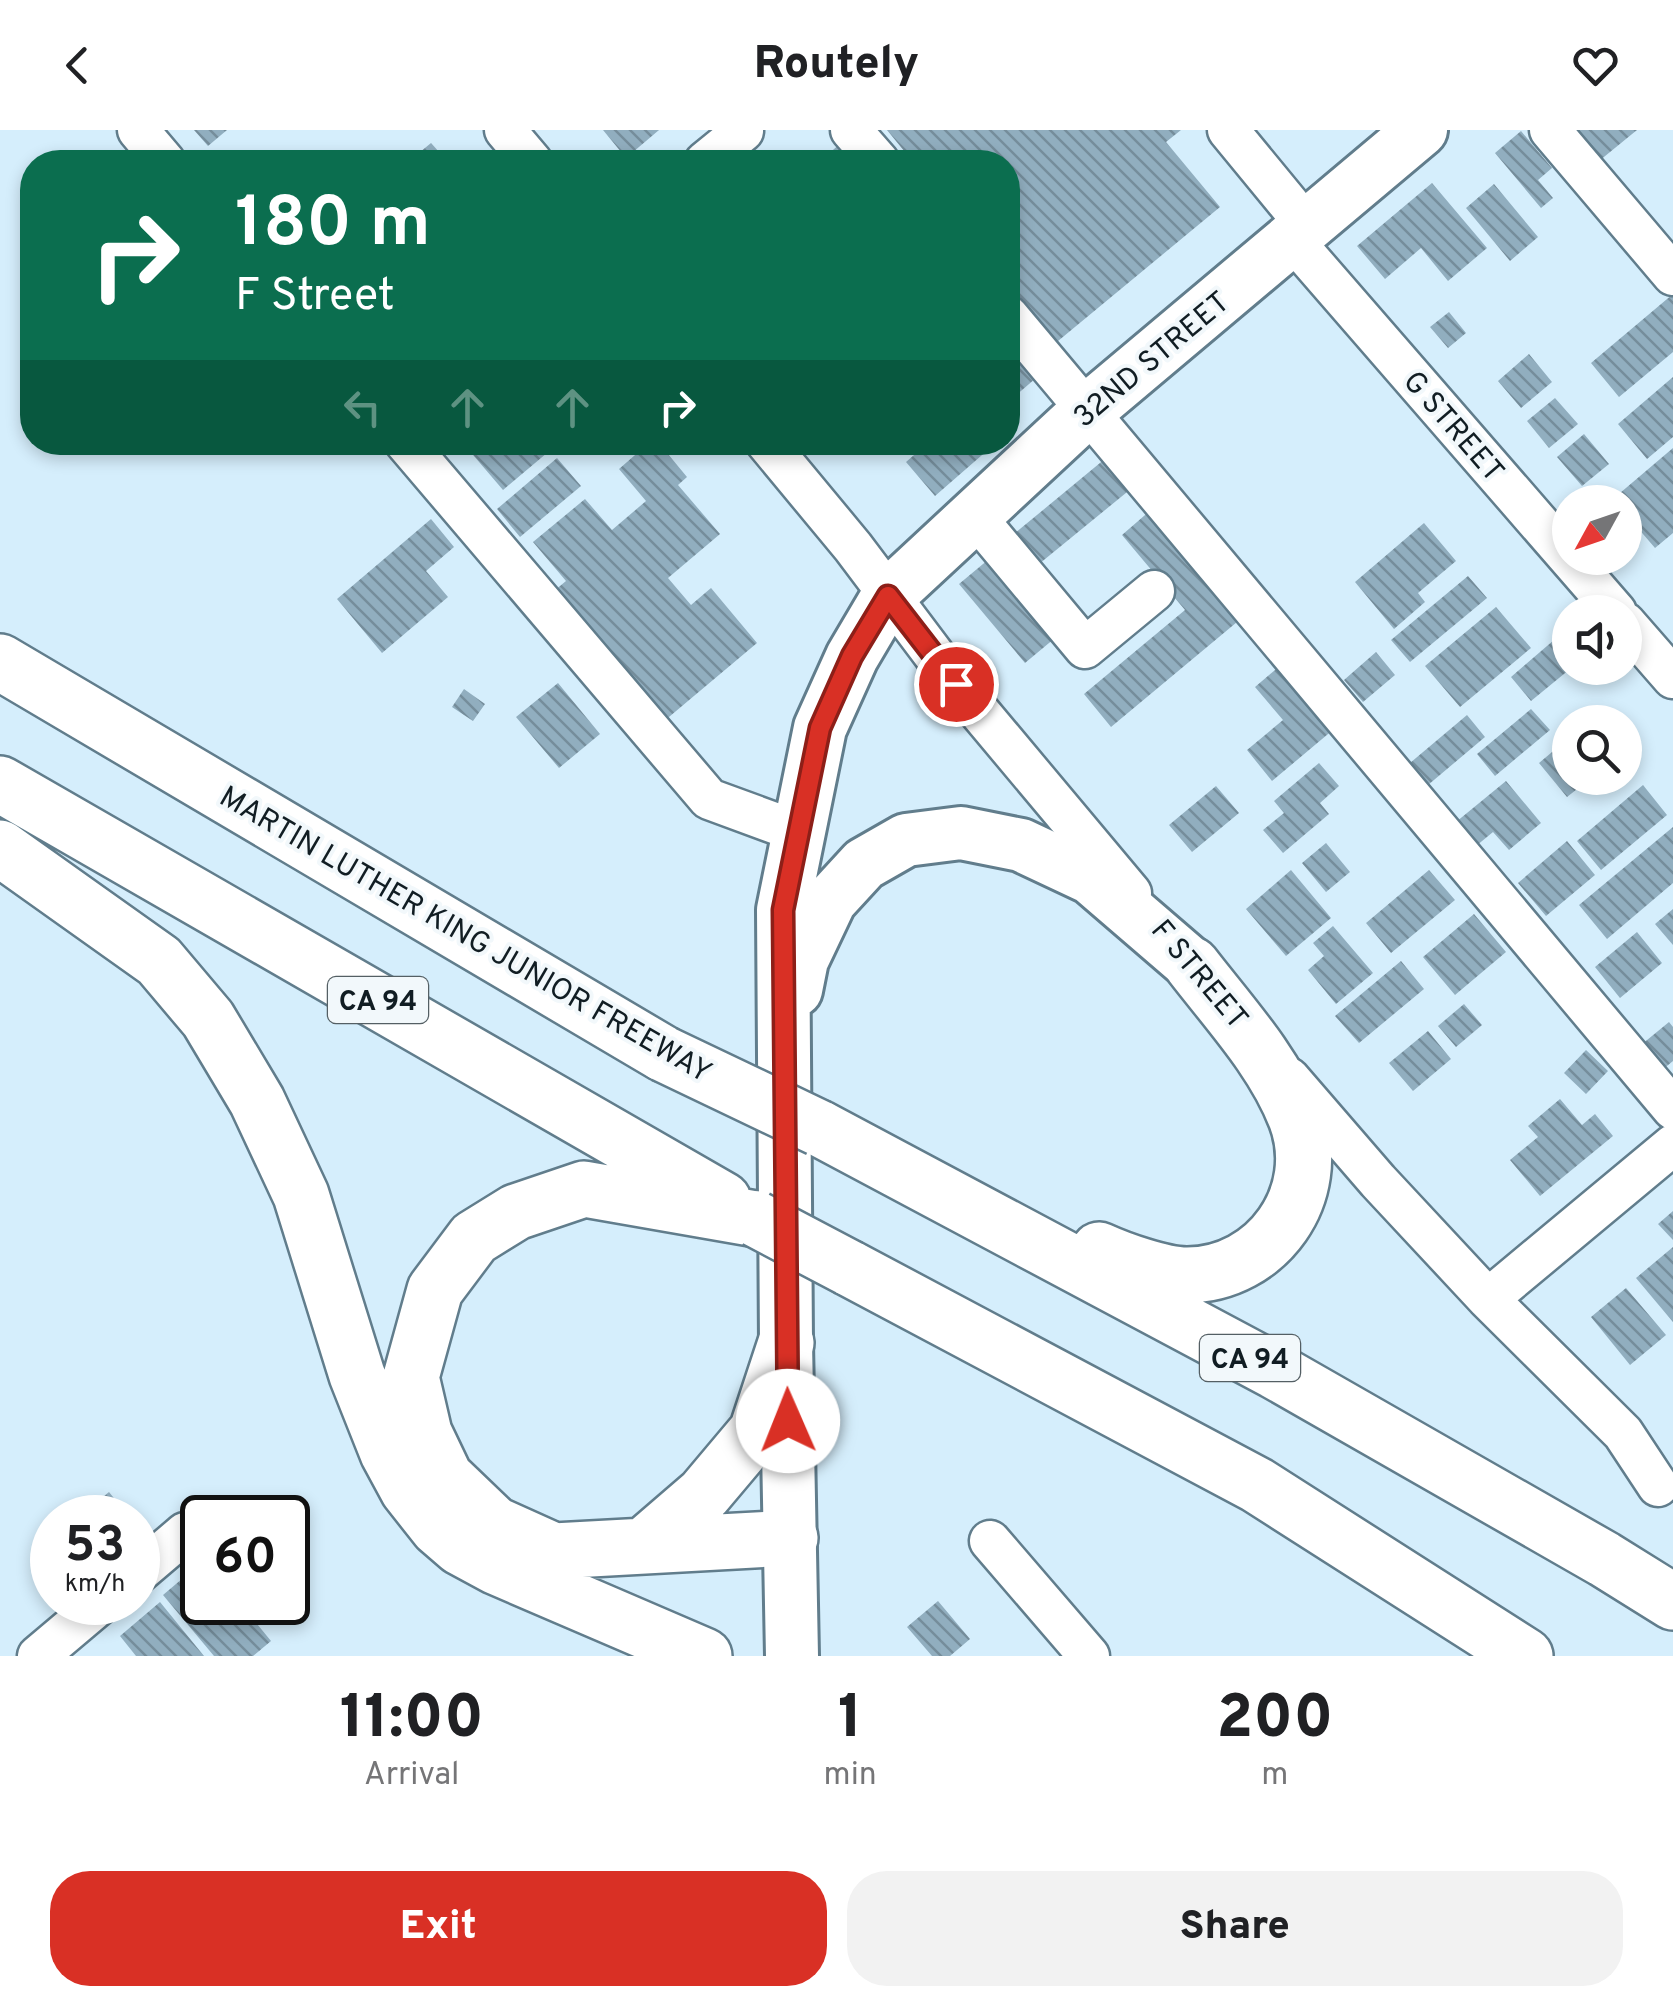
<!DOCTYPE html>
<style>
body{margin:0;font-family:Overpass,sans-serif;background:#f2f2f2;color:#202124;height:100vh;display:flex;flex-direction:column;font-size:38px;white-space:nowrap}
*{box-sizing:border-box;margin:0}
p{font-size:32px;color:#757577}
.icon{flex:none;width:55px;height:55px;fill:none;stroke:currentColor;stroke-width:2;stroke-linecap:round;stroke-linejoin:round}
.map{position:relative;height:1526px;overflow:hidden}
.details{display:flex;flex-direction:column;background:#fff;flex:1}
.details>*{flex:none}
.guide{position:absolute;left:20px;top:20px;width:1000px;height:305px;border-radius:40px;box-shadow:0 5px 15px #0003;background:#0b6e4f;color:#fff;overflow:hidden}
.needle{width:65px;rotate:230deg}
.tools{position:absolute;left:1552px;top:355px;display:grid;gap:20px}
.tools a{display:grid;place-items:center;width:90px;height:90px;border-radius:50%;background:#fff;box-shadow:0 5px 15px #0003;font-size:50px}
.speed{position:absolute;left:30px;top:1365px;display:flex;gap:20px;font-size:50px;font-weight:700;text-align:center}
.speed>*{display:grid;place-content:center;width:130px;height:130px;border-radius:50%;background:#fff;box-shadow:0 5px 15px #0003;line-height:1}
.speed small{font-size:25px;font-weight:400}
.speed .limit{border:5px solid #111;border-radius:15px;background:#fff;color:#111}
.pin{position:absolute;display:grid;place-items:center;width:85px;height:85px;color:#fff;margin:-42px;border:5px solid #fff;border-radius:50%;box-shadow:0 2px 10px #0007}
.me{position:absolute;width:110px;margin:-55px;rotate:359deg;stroke-linejoin:round;filter:drop-shadow(0 0 8px #0008)}
.turn{display:flex;align-items:center;gap:35px;height:210px;padding:0 50px;font-size:45px}
.turn .icon{width:130px;height:130px;stroke-width:2.5}
.turn b{display:block;font-size:70px;line-height:85px}
.lanes{display:flex;align-items:center;height:95px;padding:0 50px;background:#0003;justify-content:center;gap:50px;direction:ltr}
.lanes .off{opacity:.35}
.eta{display:flex;justify-content:space-evenly;align-items:center;height:170px;text-align:center}
.eta b{font-size:60px;font-weight:800;line-height:70px}
.cta{display:flex;gap:20px;margin-top:auto;padding:20px 50px}
.cta a{flex:1;height:115px;border-radius:40px;background:#d93025;color:#fff;font-size:40px;font-weight:800;line-height:115px;text-align:center}
.cta a+a{background:#f2f2f2;color:#202124}
header{display:flex;justify-content:space-between;align-items:center;height:130px;padding:0 50px;background:#fff;font-size:45px;font-weight:800}
.map>svg:first-child{display:block}
.building{fill:url(#building-back-hatch)}
.lines{fill:none;stroke-linecap:round;stroke-linejoin:round}
.minor-casing{stroke:#617d8c;stroke-width:45}
.major-casing{stroke:#617d8c;stroke-width:58}
.highway-casing{stroke:#617d8c;stroke-width:60}
.minor{stroke:#fff;stroke-width:40}
.major{stroke:#fff;stroke-width:52}
.highway{stroke:#fff;stroke-width:55}
.highway-bridge-casing{stroke:#617d8c;stroke-width:60;stroke-linecap:butt}
.highway-bridge{stroke:#fff;stroke-width:55}
.route-casing{stroke:#8d1f18;stroke-width:25}
.route{stroke:#d93025;stroke-width:18}
.labels{text-anchor:middle;stroke-width:8;stroke-linejoin:round;paint-order:stroke}
.shield{fill:#f2f8fb;stroke:#545f64;stroke-width:2.5}
.shield-label{font-size:28px;font-weight:bold;fill:#111d23}
.street-label{font-size:30px;fill:#111d23;stroke:#f2f8fb}
</style>
<header><svg class="icon" aria-label="back" viewBox="0 0 24 24"><path d="M15 5l-7 7 7 7"/></svg>Routely<svg class="icon" aria-label="heart" viewBox="0 0 24 24"><path d="M12 20l-8-8c-3-5 5-10 8-4 3-6 11-1 8 4z"/></svg></header>
<div class="map">
<svg width="1673" height="1526" viewBox="0 0 1673 1526">
<defs>
<pattern id="building-back-hatch" width="6" height="6" patternUnits="userSpaceOnUse" patternTransform="scale(2.5)"><rect width="6" height="6" fill="#91aebf"/><path d="M-1 5l2 2M0 0l6 6M5-1l2 2" fill="none" stroke="#758d9b"/></pattern>
</defs>
<rect width="100%" height="100%" fill="#d5eefc"/>
<path class="building" d="M 194,0 L 227,0 L 208,16 Z
M 603,0 L 659,0 L 626,28 Z
M 887,0 L 1181,0 L 1166,12 L 1220,77 L 1052,216 L 1008,162 L 1008,32 L 903,32 L 909,27 Z
M 1573,0 L 1637,0 L 1599,31 Z
M 1521,1 L 1552,38 L 1538,50 L 1553,68 L 1541,78 L 1495,23 Z
M 431,13 L 448,32 L 408,32 Z
M 841,13 L 858,32 L 819,32 Z
M 1432,53 L 1487,118 L 1448,151 L 1421,118 L 1385,149 L 1357,116 Z
M 1494,54 L 1538,107 L 1510,131 L 1466,78 Z
M 1673,164 L 1673,222 L 1619,267 L 1591,233 Z
M 1449,182 L 1466,203 L 1448,218 L 1430,197 Z
M 1008,214 L 1036,248 L 1008,272 Z
M 1529,224 L 1552,252 L 1521,278 L 1498,251 Z
M 1673,247 L 1673,307 L 1647,329 L 1618,294 Z
M 1555,268 L 1578,294 L 1549,318 L 1527,291 Z
M 1584,304 L 1609,334 L 1582,356 L 1557,327 Z
M 462,312 L 560,312 L 503,360 Z
M 650,312 L 658,312 L 687,347 L 678,355 L 720,404 L 668,448 L 691,475 L 711,458 L 757,513 L 663,592 L 554,461 L 566,451 L 533,412 L 585,369 L 612,400 L 646,371 L 619,339 Z
M 929,312 L 997,312 L 935,366 L 906,332 Z
M 1673,318 L 1673,403 L 1655,418 L 1625,383 L 1625,372 L 1613,369 Z
M 557,328 L 581,356 L 520,407 L 497,379 Z
M 1106,328 L 1132,358 L 1039,434 L 1014,404 Z
M 1152,379 L 1243,487 L 1111,597 L 1084,564 L 1185,480 L 1122,405 Z
M 431,389 L 454,417 L 426,441 L 448,467 L 382,523 L 337,469 Z
M 1424,393 L 1456,431 L 1418,463 L 1425,472 L 1394,499 L 1355,452 Z
M 995,424 L 1061,503 L 1025,533 L 959,454 Z
M 1468,446 L 1487,468 L 1410,532 L 1391,510 Z
M 1496,477 L 1531,518 L 1460,577 L 1425,536 Z
M 1554,510 L 1570,529 L 1570,539 L 1531,571 L 1511,547 Z
M 1376,522 L 1395,545 L 1363,572 L 1344,550 Z
M 1281,535 L 1334,599 L 1272,651 L 1247,620 L 1283,590 L 1255,557 Z
M 558,553 L 600,604 L 559,638 L 516,587 Z
M 464,559 L 485,574 L 473,591 L 452,577 Z
M 1531,579 L 1550,600 L 1495,646 L 1477,624 Z
M 1467,585 L 1485,607 L 1428,655 L 1410,633 Z
M 1570,607 L 1570,648 L 1591,648 L 1567,667 L 1539,633 Z
M 1319,633 L 1339,656 L 1320,673 L 1329,684 L 1283,723 L 1263,700 L 1284,683 L 1274,671 Z
M 1506,651 L 1541,693 L 1509,720 L 1493,702 L 1476,716 L 1456,692 Z
M 1643,655 L 1667,685 L 1601,740 L 1577,711 Z
M 1216,656 L 1239,683 L 1192,722 L 1169,695 Z
M 1673,697 L 1673,753 L 1607,809 L 1579,775 Z
M 1567,711 L 1595,745 L 1546,786 L 1518,753 Z
M 1326,713 L 1350,742 L 1326,762 L 1302,733 Z
M 1291,740 L 1331,788 L 1286,826 L 1246,779 Z
M 1429,740 L 1455,770 L 1391,823 L 1366,793 Z
M 1673,779 L 1673,815 L 1655,794 Z
M 1474,784 L 1506,822 L 1455,865 L 1423,827 Z
M 1333,796 L 1373,843 L 1336,874 L 1308,840 L 1324,826 L 1313,813 Z
M 1637,802 L 1662,833 L 1620,868 L 1595,837 Z
M 1401,831 L 1424,859 L 1359,913 L 1335,886 Z
M 1464,874 L 1482,895 L 1456,917 L 1438,896 Z
M 1669,892 L 1673,897 L 1673,931 L 1662,940 L 1641,915 Z
M 1428,901 L 1451,929 L 1413,961 L 1389,933 Z
M 1586,920 L 1608,941 L 1586,964 L 1564,943 Z
M 1560,969 L 1582,995 L 1595,984 L 1613,1006 L 1540,1066 L 1510,1030 L 1538,1007 L 1528,996 Z
M 1673,1081 L 1673,1110 L 1658,1094 Z
M 1673,1117 L 1673,1192 L 1636,1148 Z
M 1626,1158 L 1666,1205 L 1630,1235 L 1591,1187 Z
M 109,1362 L 130,1388 L 78,1388 Z
M 52,1409 L 52,1453 L 31,1428 Z
M 202,1432 L 202,1472 L 239,1472 L 271,1511 L 253,1526 L 214,1526 L 163,1465 Z
M 938,1471 L 970,1509 L 950,1526 L 932,1526 L 907,1497 Z
M 160,1472 L 204,1526 L 136,1526 L 120,1506 Z"/>
<g class="lines">
<defs>
<path id="minor" d="M 138,0 L 165,32
M 505,0 L 532,32
M 851,0 L 879,32
M 1228,0 L 1307,96
M 1550,0 L 1673,145
M 705,32 L 743,1
M 1292,109 L 1616,482
M 1008,186 L 1673,979
M 405,312 L 709,669 L 799,702
M 766,312 L 853,417 L 956,554 L 1131,763
M 974,385 L 1085,518 L 1154,461
M 1625,493 L 1673,548
M 1289,948 L 1378,1051 L 1488,1169 L 1623,1303 L 1658,1356
M 1488,1169 L 1673,1015
M 990,1411 L 1089,1526
M 138,1443 L 185,1403
M 38,1526 L 102,1472"/>
<path id="major" d="M 796,860 L 802,830 L 830,771 L 864,734 L 906,710 L 961,703 L 1021,715 L 1091,748 L 1192,835
M 792,1526 L 786,1213 L 783,780 L 820,598 L 852,527 L 888,466 L 1087,281 L 1421,0"/>
<path id="highway" d="M 0,532 L 664,924
M 0,654 L 723,1070
M 0,718 L 159,831 L 208,889 L 257,971 L 301,1065 L 357,1245 L 388,1323 L 408,1360 L 438,1398 L 460,1417 L 497,1437 L 704,1526
M 819,998 L 1275,1241 L 1604,1429 L 1673,1472
M 756,1089 L 584,1059 L 516,1082 L 474,1108 L 435,1160 L 411,1247 L 424,1303 L 445,1347 L 494,1394 L 554,1421 L 790,1408
M 1099,1120 C 1121,1130 1163,1145 1187,1145 C 1267,1145 1325,1064 1296,988 C 1274,931 1229,883 1192,835
M 849,1138 L 1257,1355 L 1525,1526
M 646,1414 L 704,1364 L 757,1301 L 786,1213"/>
</defs>
<use href="#minor" class="minor-casing"/>
<use href="#major" class="major-casing"/>
<use href="#highway" class="highway-casing"/>
<use href="#minor" class="minor"/>
<use href="#major" class="major"/>
<use href="#highway" class="highway"/>
<defs>
<path id="highway-bridge" d="M 664,924 L 819,998
M 756,1089 L 849,1138"/>
</defs>
<use href="#highway-bridge" class="highway-bridge-casing"/>
<use href="#highway-bridge" class="highway-bridge"/>
</g>
<g class="lines">
<defs>
<path id="route" d="M 788,1291 L 783,780 L 820,598 L 852,526 L 888,466 L 956,554"/>
</defs>
<use href="#route" class="route-casing"/>
<use href="#route" class="route"/>
</g>
<g class="labels">
<g class="shield">
<rect x="328" y="847" width="100" height="46" rx="8"/>
<rect x="1200" y="1205" width="100" height="46" rx="8"/>
</g>
<g class="shield-label">
<text x="378" y="880">CA 94</text>
<text x="1250" y="1238">CA 94</text>
</g>
<g class="street-label">
<text transform="translate(1151 229) rotate(-40)" y="10">32ND STREET</text>
<text transform="translate(1454 296) rotate(49)" y="10">G STREET</text>
<text transform="translate(466 804) rotate(30)" y="10">MARTIN LUTHER KING JUNIOR FREEWAY</text>
<text transform="translate(1200 844) rotate(50)" y="10">F STREET</text>
</g>
</g>
</svg>
<div class="tools">
<a><svg class="needle" viewBox="-14 -14 28 28"><path d="M0-13l5 13h-10z" fill="#e53935"/><path d="M0 13l5-13h-10z" fill="#757577"/></svg></a>
<a><svg class="icon" aria-label="sound" viewBox="0 0 24 24"><path d="M4 9h4l5-4v14l-5-4H4zM17 9q2 3 0 6"/></svg></a>
<a><svg class="icon" aria-label="search" viewBox="0 0 24 24"><circle cx="10" cy="10" r="6"/><path d="M15 15l6 6"/></svg></a>
</div>
<div class="speed"><div>53<small>km/h</small></div><div class="limit">60</div></div>
<div class="pin" style="left:956px;top:554px;background:#d93025"><svg class="icon" aria-label="arrive" viewBox="0 0 24 24"><path d="M6 21V4h12l-3 4 3 4H6"/></svg></div>
<svg class="me" style="left:788px;top:1291px" viewBox="-20 -20 40 40"><circle r="19" fill="#fff"/><path d="M0-13L10 11 0 6-10 11z" fill="#d93025"/></svg>
<div class="guide">
<div class="turn"><svg class="icon" aria-label="right" viewBox="0 0 24 24"><path d="M7 20v-9h11M14 6l5 5-5 5"/></svg><div><b>180 m</b>F Street</div></div>
<div class="lanes"><svg class="icon off" aria-label="left" viewBox="0 0 24 24"><path d="M17 20v-9H6M10 6l-5 5 5 5"/></svg><svg class="icon off" aria-label="ahead" viewBox="0 0 24 24"><path d="M12 20V5M6 11l6-6 6 6"/></svg><svg class="icon off" aria-label="ahead" viewBox="0 0 24 24"><path d="M12 20V5M6 11l6-6 6 6"/></svg><svg class="icon" aria-label="right" viewBox="0 0 24 24"><path d="M7 20v-9h11M14 6l5 5-5 5"/></svg></div>
</div>
</div>
<section class="details">
<div class="eta">
<div><b>11:00</b><p>Arrival</p></div>
<div><b>1</b><p>min</p></div>
<div><b>200</b><p>m</p></div>
</div>
<div class="cta"><a>Exit</a><a>Share</a></div>
</section>
